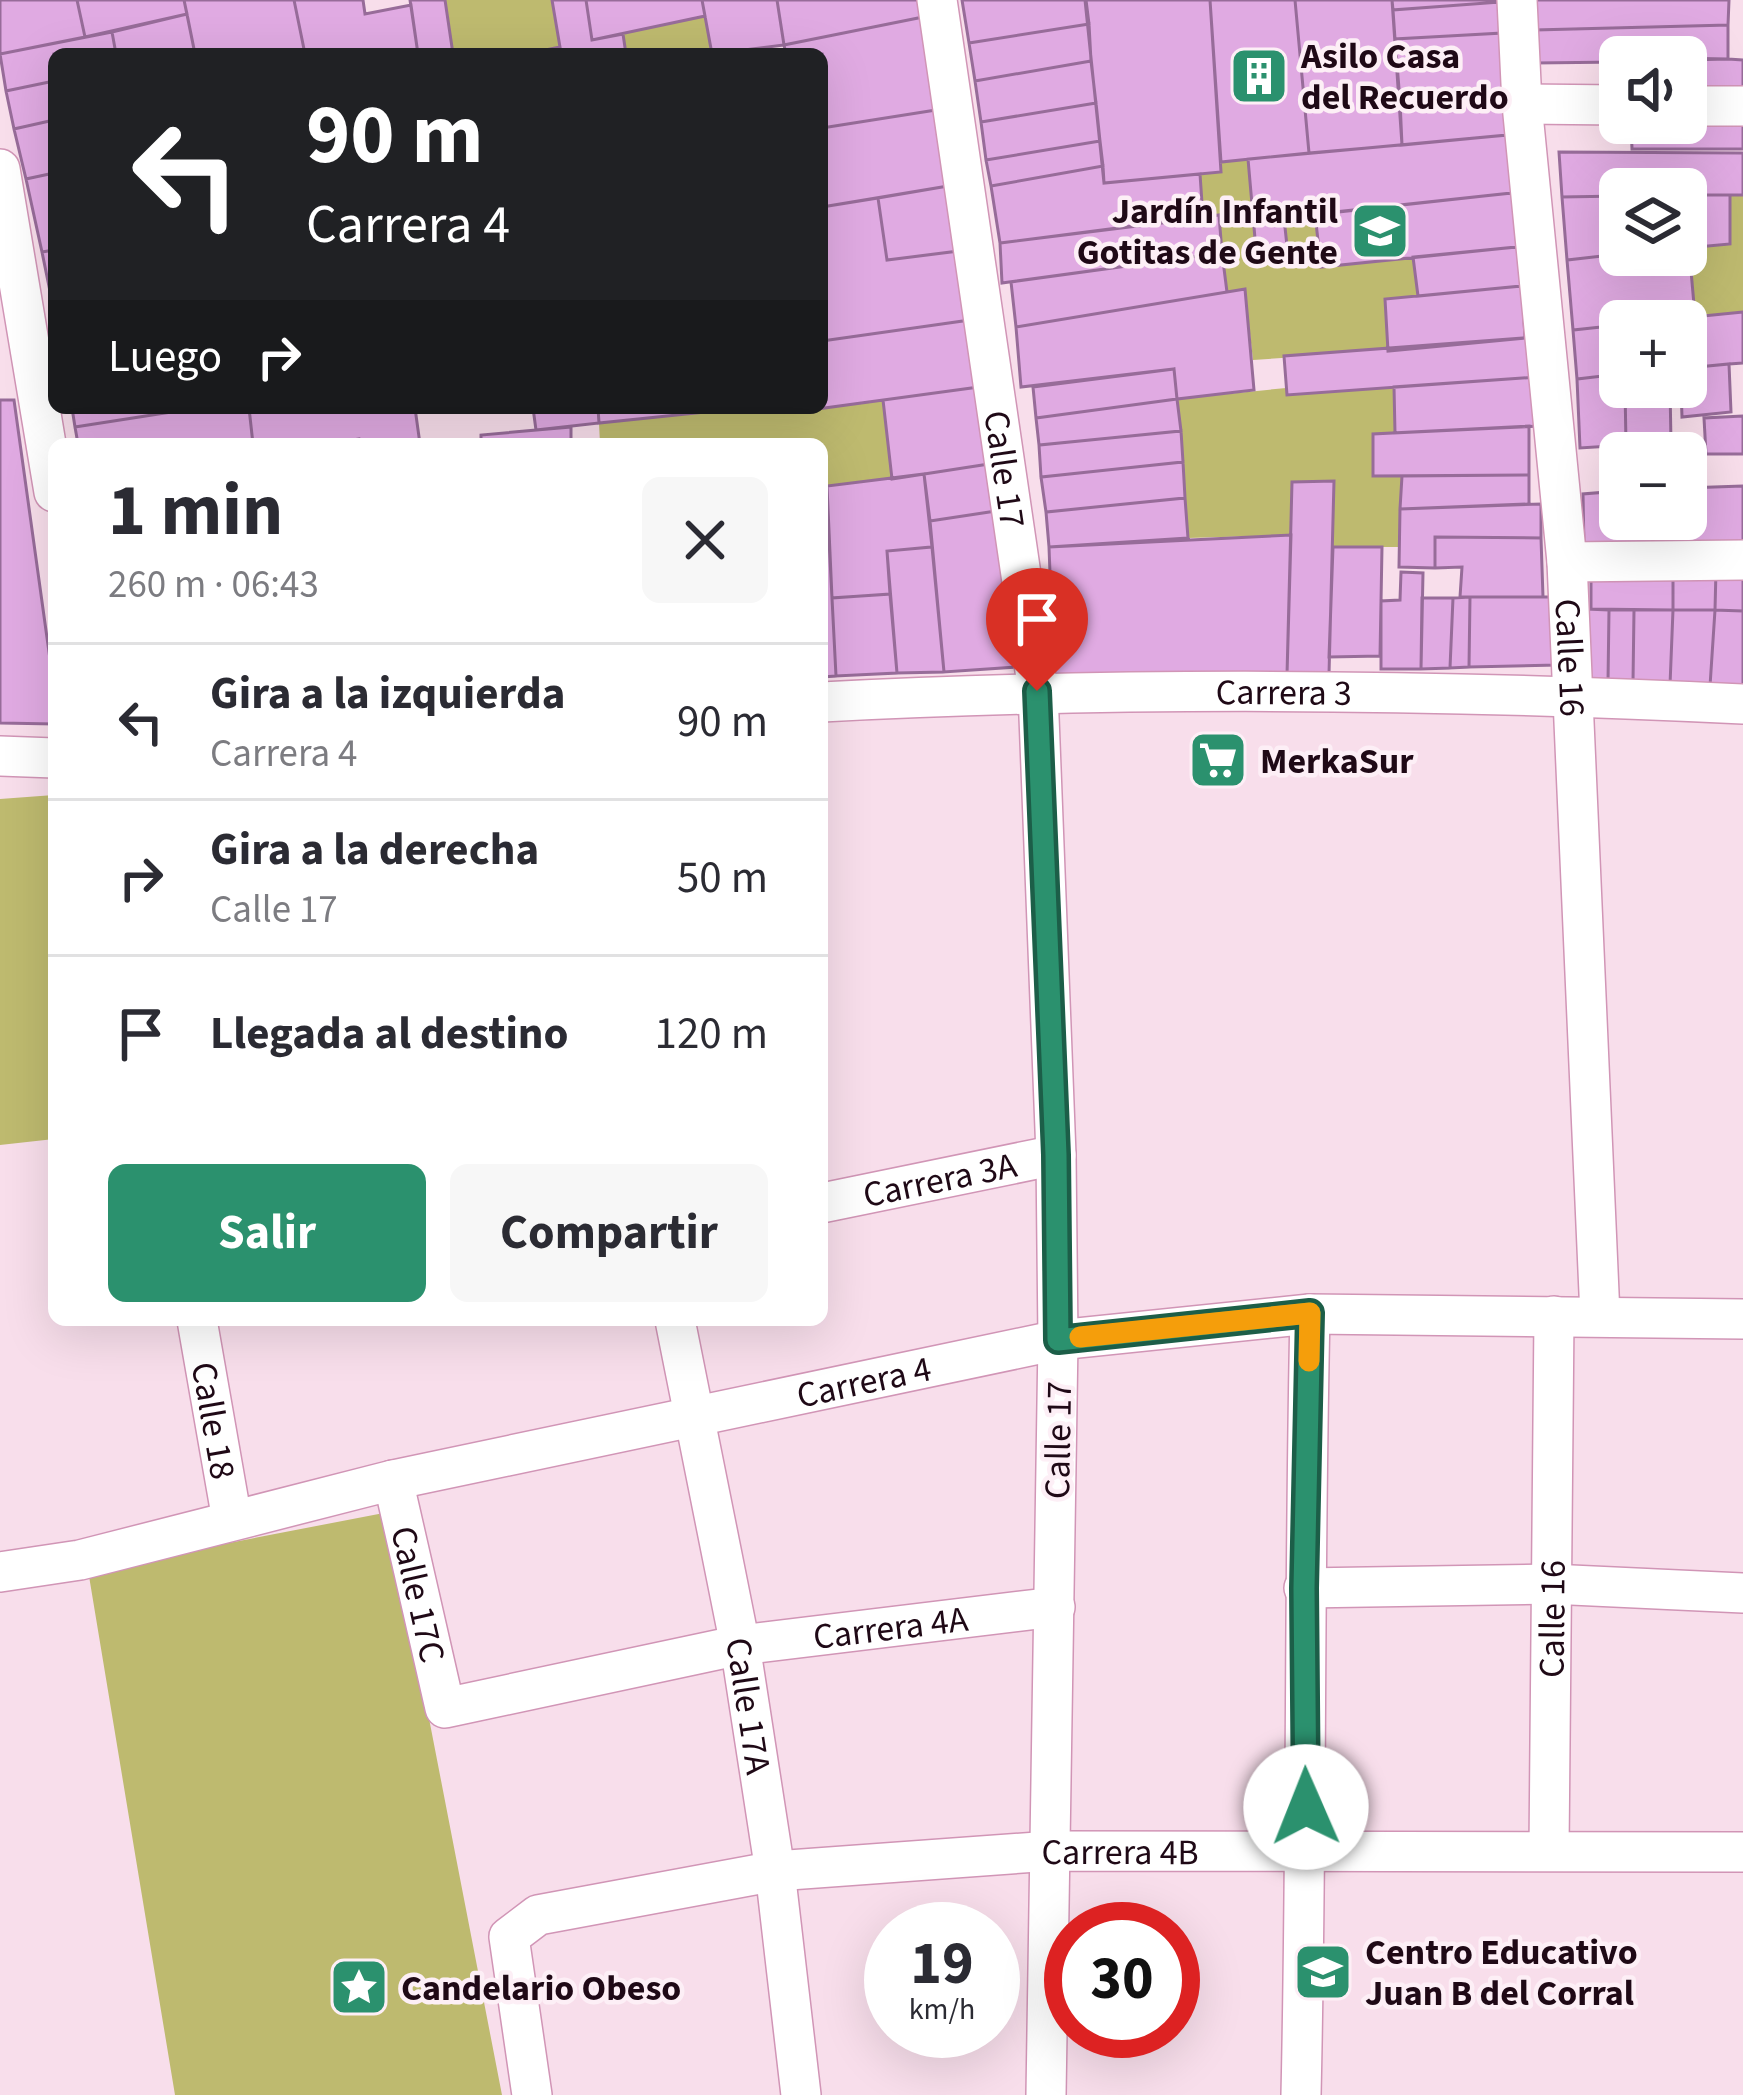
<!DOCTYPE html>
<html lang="es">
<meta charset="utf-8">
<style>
body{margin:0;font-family:"Source Sans 3",sans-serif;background:#f7f7f7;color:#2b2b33;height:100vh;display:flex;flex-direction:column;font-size:45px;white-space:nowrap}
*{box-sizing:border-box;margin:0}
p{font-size:39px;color:#7c7c81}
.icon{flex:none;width:66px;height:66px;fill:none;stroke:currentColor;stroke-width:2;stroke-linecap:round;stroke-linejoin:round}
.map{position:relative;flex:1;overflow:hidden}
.panel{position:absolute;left:48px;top:438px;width:780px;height:888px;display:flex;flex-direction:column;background:#fff;border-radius:18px;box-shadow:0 12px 48px #0002}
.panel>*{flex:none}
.hud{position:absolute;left:48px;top:48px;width:780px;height:366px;border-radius:18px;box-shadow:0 12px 48px #0002;background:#202124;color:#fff;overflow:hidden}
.controls{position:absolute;left:1599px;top:36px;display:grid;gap:24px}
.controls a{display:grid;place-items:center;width:108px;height:108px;border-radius:18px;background:#fff;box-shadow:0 12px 48px #0002;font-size:60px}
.speed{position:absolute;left:864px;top:1902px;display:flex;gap:24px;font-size:60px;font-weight:700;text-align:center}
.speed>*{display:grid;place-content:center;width:156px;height:156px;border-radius:50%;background:#fff;box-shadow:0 12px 48px #0002;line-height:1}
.speed small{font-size:30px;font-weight:400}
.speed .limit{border:18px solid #d22;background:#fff;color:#111}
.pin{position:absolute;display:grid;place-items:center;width:102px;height:102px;color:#fff;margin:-123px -51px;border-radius:50% 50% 50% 0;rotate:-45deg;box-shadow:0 0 12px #0007}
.pin .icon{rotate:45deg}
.me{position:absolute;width:132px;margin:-66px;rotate:359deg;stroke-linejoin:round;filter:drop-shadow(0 0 9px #0008)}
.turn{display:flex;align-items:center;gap:42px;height:252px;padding:0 60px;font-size:54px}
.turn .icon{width:156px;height:156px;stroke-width:2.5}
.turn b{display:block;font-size:84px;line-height:102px}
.then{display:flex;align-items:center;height:114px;padding:0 60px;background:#0003;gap:24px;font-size:45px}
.round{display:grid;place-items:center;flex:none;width:126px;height:126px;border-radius:18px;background:#f7f7f7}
.headline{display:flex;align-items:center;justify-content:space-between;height:204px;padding:0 60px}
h1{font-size:72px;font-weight:700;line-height:90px}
.button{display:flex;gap:24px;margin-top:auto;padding:24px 60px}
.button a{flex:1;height:138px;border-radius:18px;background:#2b916e;color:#fff;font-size:48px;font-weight:700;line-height:138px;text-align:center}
.button a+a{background:#f7f7f7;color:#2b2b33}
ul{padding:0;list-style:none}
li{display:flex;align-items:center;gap:36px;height:156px;padding:0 60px;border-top:3px solid #e1e1e2}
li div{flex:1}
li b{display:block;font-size:45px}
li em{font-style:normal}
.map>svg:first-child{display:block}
.green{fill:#beba6f}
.building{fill:#e0aae2;stroke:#976c99;stroke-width:3}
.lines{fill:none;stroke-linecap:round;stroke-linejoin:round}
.street-casing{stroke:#d195b6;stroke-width:42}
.street{stroke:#fff;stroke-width:39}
.route-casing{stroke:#1c5e48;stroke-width:30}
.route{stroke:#2b916e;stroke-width:21}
.slow{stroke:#f59e0b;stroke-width:21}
.labels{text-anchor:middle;stroke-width:9;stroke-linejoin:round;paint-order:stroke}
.poi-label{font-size:36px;font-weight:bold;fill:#1f0916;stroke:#fdeff6;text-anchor:start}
.street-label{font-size:36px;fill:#1f0916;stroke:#fdeff6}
</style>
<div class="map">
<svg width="1743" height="2095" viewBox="0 0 1743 2095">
<rect width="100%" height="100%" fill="#f8deeb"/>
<path class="green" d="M 445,0 L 552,0 L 560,47 L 526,54 L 453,54 Z
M 705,16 L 712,54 L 626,54 L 623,34 Z
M 1248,159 L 1287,246 L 1284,218 L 1315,214 L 1322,267 L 1413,257 L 1418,296 L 1385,299 L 1388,351 L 1253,360 L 1245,290 L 1227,292 L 1219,216 L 1203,218 L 1200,174 L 1221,172 L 1221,162 Z
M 1730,195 L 1743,195 L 1743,312 L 1695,316 L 1689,248 L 1730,244 Z
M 1394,387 L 1402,476 L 1399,547 L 1333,547 L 1333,481 L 1292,483 L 1291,535 L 1188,538 L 1177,399 L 1286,388 L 1287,394 Z
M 883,400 L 892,479 L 827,487 L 829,540 L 822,541 L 822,444 L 600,444 L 599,423 L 716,408 L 794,408 L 795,412 Z
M 54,795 L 54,1139 L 0,1145 L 0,799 Z
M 389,1512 L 502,2095 L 175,2095 L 88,1570 Z"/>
<path class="building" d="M 0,0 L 77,0 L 85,37 L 0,54 Z
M 77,0 L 184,0 L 187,14 L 85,37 Z
M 184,0 L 294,0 L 305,54 L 195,54 Z
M 294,0 L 363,0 L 365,14 L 411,5 L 418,54 L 305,54 Z
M 410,0 L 445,0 L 453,54 L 418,54 Z
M 552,0 L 586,0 L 592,40 L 623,34 L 626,54 L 526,54 L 560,47 Z
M 586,0 L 702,0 L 705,16 L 592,40 Z
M 702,0 L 777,0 L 784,45 L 712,54 Z
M 777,0 L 920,0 L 923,17 L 784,45 Z
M 962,0 L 1086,0 L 1089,24 L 969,43 Z
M 1085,0 L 1210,0 L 1221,172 L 1104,183 Z
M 1210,0 L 1295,0 L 1309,153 L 1221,162 Z
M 1295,0 L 1392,0 L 1402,145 L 1309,153 Z
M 1392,0 L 1499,0 L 1500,2 L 1393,10 Z
M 1534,0 L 1729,0 L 1728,25 L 1535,30 Z
M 1500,2 L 1502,33 L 1395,39 L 1393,10 Z
M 187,14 L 195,54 L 116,54 L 112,32 Z
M 923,17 L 936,110 L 822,128 L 822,54 L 786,54 L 784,45 Z
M 1089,24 L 1091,61 L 975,81 L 969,43 Z
M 1728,25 L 1728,59 L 1620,57 L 1620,62 L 1535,63 L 1535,30 Z
M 112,32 L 116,54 L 54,54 L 54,81 L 6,91 L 0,54 Z
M 1502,33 L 1505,89 L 1400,101 L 1395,39 Z
M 1728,59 L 1743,60 L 1743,97 L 1686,97 L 1686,60 Z
M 1091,61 L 1096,103 L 981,122 L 975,81 Z
M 54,81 L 54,120 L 14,129 L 6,91 Z
M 1505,89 L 1508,135 L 1402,145 L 1400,101 Z
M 1096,103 L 1100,141 L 986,160 L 981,122 Z
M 936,110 L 948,186 L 822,207 L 822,128 Z
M 1743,112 L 1743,149 L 1632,149 L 1631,123 L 1686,123 Z
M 54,120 L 54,173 L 26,179 L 14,129 Z
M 1508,135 L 1512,193 L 1284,218 L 1287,246 L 1256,250 L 1248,159 Z
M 1100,141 L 1103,166 L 991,186 L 986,160 Z
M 1559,152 L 1743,153 L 1743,195 L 1686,195 L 1686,189 L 1620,189 L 1620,196 L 1562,197 Z
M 1103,166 L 1104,183 L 1200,174 L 1203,218 L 1000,243 L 991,186 Z
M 54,173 L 54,250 L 42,252 L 26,179 Z
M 948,186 L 959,251 L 887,260 L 878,198 Z
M 1512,193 L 1517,247 L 1321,267 L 1315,214 Z
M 1686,195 L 1730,195 L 1730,244 L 1686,248 Z
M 1620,196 L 1620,254 L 1567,260 L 1562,197 Z
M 878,198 L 887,260 L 959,251 L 970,320 L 822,341 L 822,207 Z
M 1219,215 L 1222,253 L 1002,283 L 1000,243 Z
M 1517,247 L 1522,286 L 1418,296 L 1413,257 Z
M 1686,248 L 1689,248 L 1695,316 L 1620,321 L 1620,325 L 1573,330 L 1567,260 L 1620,254 L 1686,255 Z
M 54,250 L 54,311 L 42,252 Z
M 1222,253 L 1227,292 L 1016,327 L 1011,282 Z
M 1522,286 L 1525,338 L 1388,351 L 1385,299 Z
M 1245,289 L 1254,390 L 1177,399 L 1174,369 L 1021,387 L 1016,327 Z
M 1743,312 L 1743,363 L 1729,364 L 1686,368 L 1686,321 L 1653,321 Z
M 970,320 L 979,387 L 795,412 L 794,408 L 822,408 L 822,341 Z
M 1620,325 L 1620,374 L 1577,379 L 1573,330 Z
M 1535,337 L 1538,377 L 1287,395 L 1284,356 Z
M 1729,364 L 1731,412 L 1682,417 L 1681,387 L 1686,387 L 1686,368 Z
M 1174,369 L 1177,399 L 1036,418 L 1033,387 Z
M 1620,374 L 1620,387 L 1625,387 L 1626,445 L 1580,448 L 1577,379 Z
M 1538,377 L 1540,426 L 1395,433 L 1394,387 Z
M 979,387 L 989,464 L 892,479 L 883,400 Z
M 1625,387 L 1670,387 L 1671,443 L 1626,445 Z
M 1177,399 L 1181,431 L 1039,445 L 1036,418 Z
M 0,400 L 14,400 L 54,688 L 54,724 L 0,723 Z
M 72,408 L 197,408 L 75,427 Z
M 197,408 L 249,408 L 253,444 L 78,444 L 75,427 Z
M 249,408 L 415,408 L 420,444 L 360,444 L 359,439 L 329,444 L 253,444 Z
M 533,408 L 598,408 L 599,423 L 536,430 Z
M 598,408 L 716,408 L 716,411 L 599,423 Z
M 1743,416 L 1743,454 L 1706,454 L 1704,418 Z
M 1529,426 L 1529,475 L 1373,476 L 1373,434 Z
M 571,427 L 571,444 L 481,444 L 481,435 Z
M 1181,431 L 1183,462 L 1041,477 L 1039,445 Z
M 1701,441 L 1702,487 L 1686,488 L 1686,453 L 1620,453 L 1620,491 L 1608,491 L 1607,447 Z
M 1183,462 L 1185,498 L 1046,512 L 1041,477 Z
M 989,464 L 996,511 L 930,521 L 924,474 Z
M 924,474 L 932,547 L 887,551 L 890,594 L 832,598 L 827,486 Z
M 1529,475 L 1529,504 L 1400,509 L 1402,476 Z
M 1334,481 L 1329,674 L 1287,675 L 1292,482 Z
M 1743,486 L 1743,546 L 1584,548 L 1583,494 L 1620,491 L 1620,519 L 1686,519 L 1686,488 Z
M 1185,498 L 1188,538 L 1049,547 L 1046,512 Z
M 1541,504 L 1541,538 L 1435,537 L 1435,568 L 1399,567 L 1400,509 Z
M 996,511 L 1016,667 L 944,672 L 930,521 Z
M 1291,535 L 1287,675 L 1054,678 L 1049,547 Z
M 1435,537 L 1541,538 L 1543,597 L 1460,597 L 1462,567 L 1435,568 Z
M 829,540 L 836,676 L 822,677 L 822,541 Z
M 932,547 L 944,672 L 897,673 L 887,551 Z
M 1333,547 L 1382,547 L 1380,656 L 1329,657 Z
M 1716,570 L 1715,610 L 1673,610 L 1673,571 Z
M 1716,570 L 1743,570 L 1743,611 L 1715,610 Z
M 1673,571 L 1673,610 L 1591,609 L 1591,572 Z
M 1401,572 L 1423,573 L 1421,669 L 1381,669 L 1381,601 L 1400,600 Z
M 890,594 L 897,673 L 836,676 L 832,598 Z
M 1470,597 L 1558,597 L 1557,665 L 1469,667 Z
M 1470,597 L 1469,667 L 1450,668 L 1453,598 Z
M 1422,598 L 1453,598 L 1450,668 L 1421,669 Z
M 1586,609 L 1609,610 L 1608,682 L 1584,681 Z
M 1609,610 L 1634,610 L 1633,682 L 1608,682 Z
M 1634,610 L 1673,610 L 1670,685 L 1633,682 Z
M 1673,610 L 1715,610 L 1710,686 L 1670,685 Z
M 1715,610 L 1743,611 L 1743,688 L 1710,686 Z"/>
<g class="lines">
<defs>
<g id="street">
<path id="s1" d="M 937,0 L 1038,691 L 1056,1155 L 1058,1340 L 1046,2095"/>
<path id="s2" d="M 1517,0 L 1522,104 L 1567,562 L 1600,1316"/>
<path d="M 1522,104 L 1620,105"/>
<path d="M 1686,106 L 1743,106"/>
<path d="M 0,169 L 54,492"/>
<path d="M 1567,562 L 1743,560"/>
<path id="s3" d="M 822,702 C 1128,686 1436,689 1743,704"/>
<path d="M 0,756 L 54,758"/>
<path id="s4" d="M 822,1203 L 1056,1155"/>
<path id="s5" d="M 197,1320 L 232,1520"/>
<path id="s6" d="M 675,1320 L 740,1645 L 775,1871 L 801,2095"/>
<path id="s7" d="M 393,1480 L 445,1708 L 740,1645 L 1055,1607"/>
<path id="s8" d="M 0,1572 L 80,1560 L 393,1480 L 1058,1340 L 1310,1314 L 1743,1319"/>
<path d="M 1304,1588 L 1550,1584 L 1743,1593"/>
<path id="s9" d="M 1549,1850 L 1554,1316"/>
<path id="s10" d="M 532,2095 L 509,1937 L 538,1915 L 775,1871 L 1051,1851 L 1743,1852"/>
<path d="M 1301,2095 C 1307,1834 1304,1574 1310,1314"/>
</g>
</defs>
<use href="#street" class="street-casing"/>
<use href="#street" class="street"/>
</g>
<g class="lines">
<defs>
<path id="route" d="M 1037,691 L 1056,1155 L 1058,1340 L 1310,1313 L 1304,1588 L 1306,1807"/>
</defs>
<use href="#route" class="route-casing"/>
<use href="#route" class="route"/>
<path class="slow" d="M 1080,1337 L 1310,1313 L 1309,1361"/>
</g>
<defs>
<symbol id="building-square" viewBox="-11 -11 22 22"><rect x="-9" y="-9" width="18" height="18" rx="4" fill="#2b916e" stroke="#fdeff6"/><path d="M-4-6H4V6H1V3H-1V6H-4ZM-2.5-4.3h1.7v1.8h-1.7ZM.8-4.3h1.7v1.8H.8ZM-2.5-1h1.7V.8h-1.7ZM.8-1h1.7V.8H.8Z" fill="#fff"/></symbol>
<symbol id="school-square" viewBox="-11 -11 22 22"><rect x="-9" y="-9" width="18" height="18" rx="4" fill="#2b916e" stroke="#fdeff6"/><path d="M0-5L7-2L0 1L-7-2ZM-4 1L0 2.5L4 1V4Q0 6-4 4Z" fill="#fff"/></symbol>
<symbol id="supermarket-square" viewBox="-11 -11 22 22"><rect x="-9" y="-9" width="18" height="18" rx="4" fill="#2b916e" stroke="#fdeff6"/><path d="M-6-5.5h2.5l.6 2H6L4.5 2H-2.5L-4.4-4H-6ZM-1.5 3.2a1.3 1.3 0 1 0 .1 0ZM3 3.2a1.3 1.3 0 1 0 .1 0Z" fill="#fff"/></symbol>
<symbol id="sight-square" viewBox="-11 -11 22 22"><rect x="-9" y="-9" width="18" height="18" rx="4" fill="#2b916e" stroke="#fdeff6"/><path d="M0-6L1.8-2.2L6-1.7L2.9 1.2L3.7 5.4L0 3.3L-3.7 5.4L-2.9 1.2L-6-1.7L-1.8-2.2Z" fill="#fff"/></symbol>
</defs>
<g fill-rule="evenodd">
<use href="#building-square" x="1226" y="43" width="66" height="66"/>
<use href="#school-square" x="1347" y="198" width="66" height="66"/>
<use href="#supermarket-square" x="1185" y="727" width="66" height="66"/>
<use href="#school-square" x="1290" y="1939" width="66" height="66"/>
<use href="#sight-square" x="326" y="1954" width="66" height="66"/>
</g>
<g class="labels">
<g class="poi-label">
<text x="1301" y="68">Asilo Casa<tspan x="1301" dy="41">del Recuerdo</tspan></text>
<text x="1338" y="223" text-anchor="end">Jardín Infantil<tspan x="1338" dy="41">Gotitas de Gente</tspan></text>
<text x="1260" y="773">MerkaSur</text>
<text x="1365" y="1964">Centro Educativo<tspan x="1365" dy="41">Juan B del Corral</tspan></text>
<text x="401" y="2000">Candelario Obeso</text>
</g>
<g class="street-label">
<text dy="13" stroke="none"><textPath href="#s1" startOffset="474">Calle 17</textPath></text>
<text dy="13" stroke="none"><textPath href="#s2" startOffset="660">Calle 16</textPath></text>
<text dy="13" stroke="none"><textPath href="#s3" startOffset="462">Carrera 3</textPath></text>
<text dy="13" stroke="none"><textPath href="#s4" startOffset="120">Carrera 3A</textPath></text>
<text dy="13" stroke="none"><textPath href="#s8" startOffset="885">Carrera 4</textPath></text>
<text dy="13" stroke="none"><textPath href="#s5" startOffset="102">Calle 18</textPath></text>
<text transform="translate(1057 1440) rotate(-89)" y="13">Calle 17</text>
<text dy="13" stroke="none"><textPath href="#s7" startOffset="117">Calle 17C</textPath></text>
<text dy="13" stroke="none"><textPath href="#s9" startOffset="231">Calle 16</textPath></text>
<text dy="13" stroke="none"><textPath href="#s7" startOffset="687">Carrera 4A</textPath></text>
<text dy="13" stroke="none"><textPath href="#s6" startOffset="393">Calle 17A</textPath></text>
<text dy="13" stroke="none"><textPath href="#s10" startOffset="783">Carrera 4B</textPath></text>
</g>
</g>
</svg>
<div class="controls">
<a><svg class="icon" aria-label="sound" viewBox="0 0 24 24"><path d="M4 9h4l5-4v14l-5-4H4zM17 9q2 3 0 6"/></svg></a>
<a><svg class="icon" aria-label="layers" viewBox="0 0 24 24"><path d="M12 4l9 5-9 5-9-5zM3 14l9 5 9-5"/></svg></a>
<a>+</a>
<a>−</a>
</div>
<div class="speed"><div>19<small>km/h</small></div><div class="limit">30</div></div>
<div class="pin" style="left:1037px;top:691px;background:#d93025"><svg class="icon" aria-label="arrive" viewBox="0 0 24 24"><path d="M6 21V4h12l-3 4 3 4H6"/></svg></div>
<svg class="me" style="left:1306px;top:1807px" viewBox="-20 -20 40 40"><circle r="19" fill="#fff"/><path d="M0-13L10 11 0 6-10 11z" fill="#2b916e"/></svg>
<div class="hud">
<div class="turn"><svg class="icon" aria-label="left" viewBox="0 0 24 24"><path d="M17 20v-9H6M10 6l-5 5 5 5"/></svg><div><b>90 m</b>Carrera 4</div></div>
<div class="then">Luego<svg class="icon" aria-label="right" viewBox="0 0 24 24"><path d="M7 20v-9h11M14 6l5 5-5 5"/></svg></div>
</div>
<section class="panel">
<div class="headline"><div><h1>1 min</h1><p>260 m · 06:43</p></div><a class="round"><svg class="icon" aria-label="close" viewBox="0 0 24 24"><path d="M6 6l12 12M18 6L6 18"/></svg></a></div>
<ul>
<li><svg class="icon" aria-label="left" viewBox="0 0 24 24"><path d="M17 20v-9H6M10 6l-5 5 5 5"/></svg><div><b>Gira a la izquierda</b><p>Carrera 4</p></div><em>90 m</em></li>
<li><svg class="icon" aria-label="right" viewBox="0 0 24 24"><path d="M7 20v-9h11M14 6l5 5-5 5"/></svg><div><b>Gira a la derecha</b><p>Calle 17</p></div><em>50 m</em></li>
<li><svg class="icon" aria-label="arrive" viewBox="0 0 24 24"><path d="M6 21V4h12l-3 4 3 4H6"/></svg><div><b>Llegada al destino</b></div><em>120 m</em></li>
</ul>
<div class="button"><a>Salir</a><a>Compartir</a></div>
</section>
</div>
